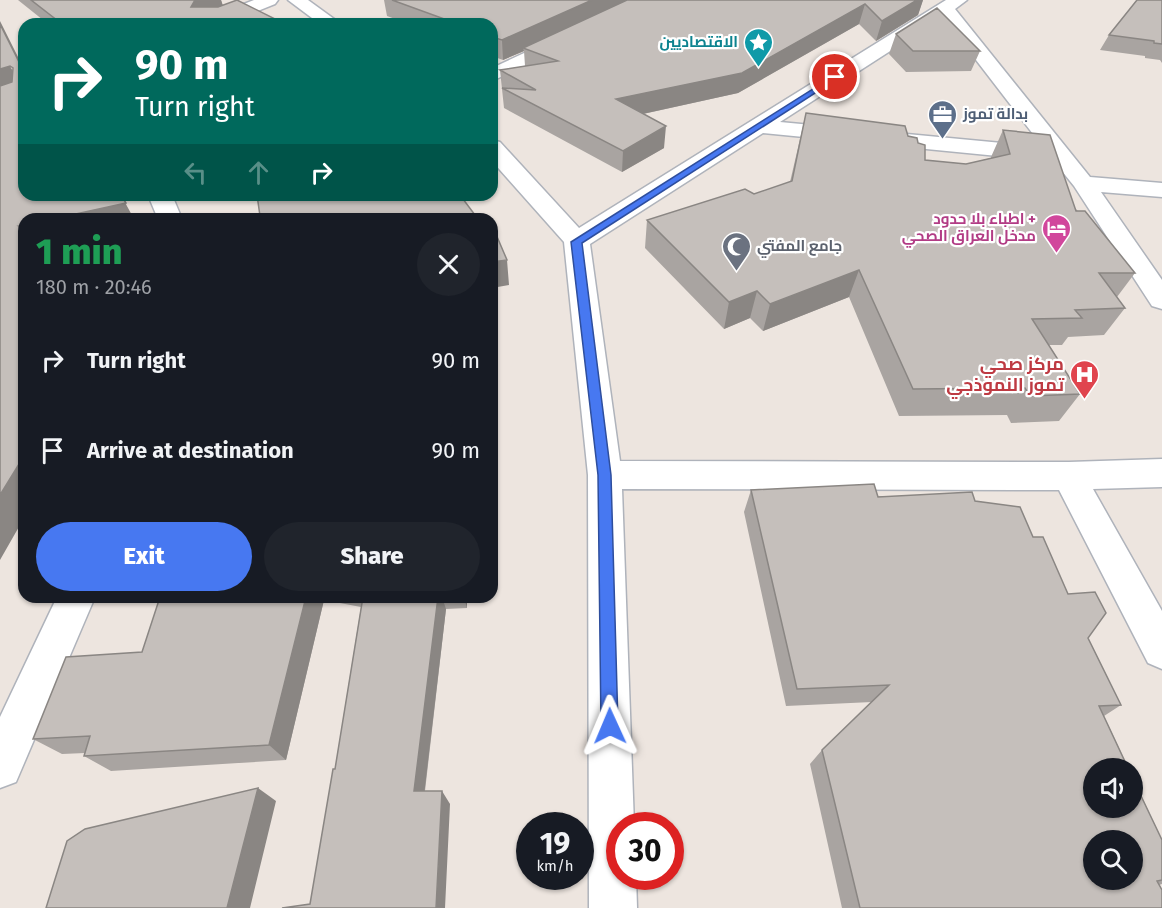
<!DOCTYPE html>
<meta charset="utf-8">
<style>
body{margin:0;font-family:"Fira Sans",Cairo,sans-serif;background:#20242c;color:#f1f3f6;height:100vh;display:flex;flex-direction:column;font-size:22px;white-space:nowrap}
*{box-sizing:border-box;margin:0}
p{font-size:20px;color:#9ea1a6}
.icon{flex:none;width:33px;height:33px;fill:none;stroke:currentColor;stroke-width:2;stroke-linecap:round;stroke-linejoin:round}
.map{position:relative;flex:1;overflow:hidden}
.drawer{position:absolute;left:18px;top:213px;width:480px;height:390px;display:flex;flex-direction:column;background:#171b24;border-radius:18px;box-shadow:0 2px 4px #0004}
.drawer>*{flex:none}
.banner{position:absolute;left:18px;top:18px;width:480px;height:183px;border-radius:18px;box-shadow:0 2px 4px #0004;background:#00695c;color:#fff;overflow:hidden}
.controls{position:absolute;left:1083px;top:758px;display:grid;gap:12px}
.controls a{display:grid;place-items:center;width:60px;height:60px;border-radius:50%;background:#171b24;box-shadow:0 2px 4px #0004;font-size:30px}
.speed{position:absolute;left:516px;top:812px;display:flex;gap:12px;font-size:30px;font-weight:700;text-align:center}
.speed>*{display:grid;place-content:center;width:78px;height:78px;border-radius:50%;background:#171b24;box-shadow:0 2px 4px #0004;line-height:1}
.speed small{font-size:15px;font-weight:400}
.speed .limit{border:9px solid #d22;background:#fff;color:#111}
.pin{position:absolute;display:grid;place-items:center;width:51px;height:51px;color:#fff;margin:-26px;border:3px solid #fff;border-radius:50%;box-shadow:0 2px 6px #0007}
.me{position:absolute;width:66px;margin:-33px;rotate:359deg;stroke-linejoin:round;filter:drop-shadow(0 0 4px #0008)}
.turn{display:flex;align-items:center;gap:21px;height:126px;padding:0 18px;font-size:27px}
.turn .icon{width:78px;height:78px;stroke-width:2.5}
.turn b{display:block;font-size:42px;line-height:51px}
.lanes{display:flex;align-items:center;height:57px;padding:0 18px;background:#0003;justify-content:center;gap:30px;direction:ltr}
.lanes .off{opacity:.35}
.round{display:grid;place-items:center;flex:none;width:63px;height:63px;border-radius:32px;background:#20242c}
.overview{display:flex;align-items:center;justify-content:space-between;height:102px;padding:0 18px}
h1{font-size:36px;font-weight:800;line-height:45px;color:#1e9e55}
.action{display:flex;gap:12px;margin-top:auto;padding:12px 18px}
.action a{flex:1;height:69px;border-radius:36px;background:#4778f1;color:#fff;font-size:24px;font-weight:800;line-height:69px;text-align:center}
.action a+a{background:#20242c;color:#f1f3f6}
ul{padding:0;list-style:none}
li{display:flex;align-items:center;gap:18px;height:90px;padding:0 18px}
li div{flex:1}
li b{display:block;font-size:22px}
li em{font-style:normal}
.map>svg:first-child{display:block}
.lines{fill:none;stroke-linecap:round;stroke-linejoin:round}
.street-casing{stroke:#afb3bb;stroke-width:3}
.street{fill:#fff;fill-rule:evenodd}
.wall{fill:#a9a4a1}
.shaded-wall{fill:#8a8683}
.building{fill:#c5bfbb;stroke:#8a8683;stroke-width:1.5;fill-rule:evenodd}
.route{fill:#4778f1;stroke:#2e4e9d;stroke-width:1.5}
.labels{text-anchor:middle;stroke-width:4.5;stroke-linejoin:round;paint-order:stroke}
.far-culture-label{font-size:15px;font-weight:bold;fill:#0d838f;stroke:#fff;text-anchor:end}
.far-service-label{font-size:15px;font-weight:bold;fill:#4e5e75;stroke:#fff;text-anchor:start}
.far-hotel-label{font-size:15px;font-weight:bold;fill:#b23c85;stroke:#fff;text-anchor:end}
.far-worship-label{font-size:15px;font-weight:bold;fill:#5b616d;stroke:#fff;text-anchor:start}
.health-label{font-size:18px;font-weight:bold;fill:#be3a42;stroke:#fff;text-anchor:end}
</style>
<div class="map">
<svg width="1162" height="908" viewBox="0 0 1162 908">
<rect width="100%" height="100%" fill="#ede5df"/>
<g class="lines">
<defs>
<path id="street" d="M 254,0 L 278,0 L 275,4 L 225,24 L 200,24 L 203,20 Z
M 288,0 L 308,0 L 341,24 L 320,24 Z
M 946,0 L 967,0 L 955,9 L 1090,177 L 1162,183 L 1162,197 L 1101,192 L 1162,280 L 1162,309 L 1152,306 L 1074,186 L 1049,155 L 1039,160 L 763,133 L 590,244 L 620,461 L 1069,462 L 1162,459 L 1162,487 L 1093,489 L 1162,611 L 1162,669 L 1148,663 L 1059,490 L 622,489 L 634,825 L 620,825 L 620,876 L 636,876 L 637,908 L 589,908 L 588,475 L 564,242 L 492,161 L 492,140 L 500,142 L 579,228 ZM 943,17 L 1043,147 L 780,122 Z
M 563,35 L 570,37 L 572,41 L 570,45 L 492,81 L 492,68 Z
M 148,195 L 172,195 L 182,219 L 158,219 Z
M 57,597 L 95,597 L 16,782 L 0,788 L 0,717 Z"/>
</defs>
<use href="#street" class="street-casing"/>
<use href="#street" class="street"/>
</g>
<path class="wall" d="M 18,0 L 221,0 L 223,6 L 285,24 L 48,24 Z
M 384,0 L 923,0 L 918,15 L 876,41 L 859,24 L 738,93 L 643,114 L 664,148 L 622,172 L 504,108 L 500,70 L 525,66 L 524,51 L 503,60 L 492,56 L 492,24 L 409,24 L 387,16 Z
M 1162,0 L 1162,63 L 1160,60 L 1145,58 L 1145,56 L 1100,50 L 1109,35 Z
M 896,34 L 980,51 L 971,71 L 906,72 L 889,54 Z
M 806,113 L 908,136 L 918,143 L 925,160 L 966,164 L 991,158 L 991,157 L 1003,130 L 1135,273 L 1117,297 L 1125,308 L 1104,335 L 1068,337 L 1062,345 L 1049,345 L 1080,394 L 1059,421 L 1011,423 L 1007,415 L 899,416 L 849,297 L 763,331 L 750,318 L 724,329 L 645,248 L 647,220 L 754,194 L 790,182 Z
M 751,490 L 975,501 L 1033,537 L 1068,594 L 1088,638 L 1121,705 L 1104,716 L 1162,840 L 1162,884 L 1159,885 L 1162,908 L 842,908 L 810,764 L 822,750 L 872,702 L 786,706 L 744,512 Z
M 160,597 L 467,597 L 467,608 L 446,609 L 425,791 L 450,804 L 310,904 L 335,769 L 361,607 L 324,600 L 286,760 L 111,771 L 84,756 L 85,753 L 62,754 L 33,739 L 142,652 Z"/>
<path class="shaded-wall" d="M 195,0 L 221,0 L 224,9 L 191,7 Z
M 592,0 L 634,0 L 523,48 L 524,51 L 503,60 L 502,40 Z
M 917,0 L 923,0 L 918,15 L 876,41 L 882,21 Z
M 865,4 L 859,24 L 738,93 L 615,120 L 616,99 Z
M 0,21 L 24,69 L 24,72 L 0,24 Z
M 10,66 L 23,89 L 0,97 L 0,69 Z
M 666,126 L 664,148 L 622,172 L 623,151 Z
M 121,195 L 134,219 L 53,219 Z
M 507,260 L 509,285 L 492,288 L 492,262 Z
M 859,270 L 849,297 L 763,331 L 770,304 Z
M 757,291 L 750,318 L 724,329 L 729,302 Z
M 494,400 L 497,425 L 493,492 L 492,484 L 492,428 Z
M 24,456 L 24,518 L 0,560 L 0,495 Z
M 306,597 L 322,597 L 324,600 L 286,760 L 269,745 Z
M 438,597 L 442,597 L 446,609 L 423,804 L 414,791 Z
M 464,597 L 467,597 L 467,608 Z
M 258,788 L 276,801 L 250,908 L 227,908 Z
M 442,791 L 450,804 L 445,908 L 436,908 Z"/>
<path class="building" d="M 31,0 L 195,0 L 191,7 L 218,7 L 237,0 L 285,24 L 62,24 Z
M 392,0 L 592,0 L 502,40 L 492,37 L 492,24 L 458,24 Z
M 627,0 L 917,0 L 882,21 L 865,4 L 742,73 L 616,99 L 666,126 L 623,151 L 502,88 L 536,90 L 500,70 L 558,61 L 523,48 Z
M 1137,0 L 1162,0 L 1162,44 L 1154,43 L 1154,41 L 1109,35 Z
M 937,8 L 980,51 L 913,51 L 896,34 Z
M 0,24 L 24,72 L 24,195 L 121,195 L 126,203 L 53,219 L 24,219 L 24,225 L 19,226 L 24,228 L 24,456 L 0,495 L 0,86 L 12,82 L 13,68 L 10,66 L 0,69 Z
M 806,113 L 905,126 L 908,136 L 917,138 L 918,143 L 925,145 L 925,160 L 966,164 L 1010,154 L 1003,130 L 1050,135 L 1076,211 L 1085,211 L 1135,273 L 1099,273 L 1125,308 L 1075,310 L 1082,318 L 1032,319 L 1080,394 L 1030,396 L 1025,388 L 913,389 L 859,270 L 770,304 L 757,291 L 729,302 L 647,220 L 745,189 L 754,194 L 792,181 Z
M 257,195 L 460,195 L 478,219 L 250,219 L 260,216 Z
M 492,230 L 495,232 L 507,260 L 492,262 Z
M 492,396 L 494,400 L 492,428 Z
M 874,484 L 878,497 L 972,492 L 975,501 L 1020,507 L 1033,537 L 1043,537 L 1068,594 L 1095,592 L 1106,613 L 1088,638 L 1121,705 L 1099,706 L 1128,768 L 1094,768 L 1094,807 L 1132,807 L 1132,777 L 1162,840 L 1162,880 L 1157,881 L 1162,890 L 1162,908 L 860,908 L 822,750 L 889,685 L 797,689 L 751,490 ZM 1094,840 L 1132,840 L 1132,879 L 1094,879 Z
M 160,597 L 306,597 L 269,745 L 84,756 L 90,736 L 33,739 L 66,657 L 142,652 Z
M 363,597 L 438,597 L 414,791 L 442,791 L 436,908 L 282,908 L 310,904 L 333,769 L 335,769 Z
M 258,788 L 227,908 L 46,908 L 67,841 L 85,829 Z"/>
<path class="route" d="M 835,75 L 839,77 L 837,79 L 582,243 L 611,475 L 618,726 L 616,732 L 610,735 L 603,732 L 601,726 L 598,475 L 571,242 Z"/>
<defs>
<symbol id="sight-pin" viewBox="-11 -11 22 30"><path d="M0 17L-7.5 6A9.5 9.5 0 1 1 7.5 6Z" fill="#0f9aa8" stroke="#fff"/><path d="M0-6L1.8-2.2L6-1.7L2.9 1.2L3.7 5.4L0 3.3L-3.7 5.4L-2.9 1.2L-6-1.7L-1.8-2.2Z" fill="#fff"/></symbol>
<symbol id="office-pin" viewBox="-11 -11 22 30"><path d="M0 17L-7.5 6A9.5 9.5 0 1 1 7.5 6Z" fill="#5c6f8a" stroke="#fff"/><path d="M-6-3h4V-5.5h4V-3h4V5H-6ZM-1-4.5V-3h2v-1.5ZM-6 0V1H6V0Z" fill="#fff"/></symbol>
<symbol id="hotel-pin" viewBox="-11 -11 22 30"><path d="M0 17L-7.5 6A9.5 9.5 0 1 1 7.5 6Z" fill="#d1479c" stroke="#fff"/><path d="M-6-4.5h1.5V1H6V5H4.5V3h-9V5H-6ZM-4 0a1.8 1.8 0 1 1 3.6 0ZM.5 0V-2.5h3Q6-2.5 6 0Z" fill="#fff"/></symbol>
<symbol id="mosque-pin" viewBox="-11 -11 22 30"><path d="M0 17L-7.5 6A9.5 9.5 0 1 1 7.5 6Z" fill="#6b7280" stroke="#fff"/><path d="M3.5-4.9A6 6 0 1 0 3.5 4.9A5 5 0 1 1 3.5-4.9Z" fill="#fff"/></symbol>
<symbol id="hospital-pin" viewBox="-11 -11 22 30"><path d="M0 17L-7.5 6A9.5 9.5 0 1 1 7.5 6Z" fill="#e0444e" stroke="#fff"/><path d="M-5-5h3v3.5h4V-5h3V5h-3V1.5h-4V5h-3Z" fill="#fff"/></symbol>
</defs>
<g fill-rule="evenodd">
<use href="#sight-pin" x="742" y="26" width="33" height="45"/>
<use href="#office-pin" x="926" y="98" width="33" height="45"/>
<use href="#hotel-pin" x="1040" y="212" width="33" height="45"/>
<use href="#mosque-pin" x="720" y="230" width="33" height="45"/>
<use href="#hospital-pin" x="1068" y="358" width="33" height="45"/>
</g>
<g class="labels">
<g class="far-culture-label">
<text x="738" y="47">الاقتصاديين</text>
</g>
<g class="far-service-label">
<text x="963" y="119">بدالة تموز</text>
</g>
<g class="far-hotel-label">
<text x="1036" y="224">اطباء بلا حدود +<tspan x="1036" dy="17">مدخل العراق الصحي</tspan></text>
</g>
<g class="far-worship-label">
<text x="757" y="251">جامع المفتي</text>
</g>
<g class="health-label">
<text x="1064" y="370">مركز صحي<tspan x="1064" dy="21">تموز النموذجي</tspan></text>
</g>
</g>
</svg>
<div class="controls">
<a><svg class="icon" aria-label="sound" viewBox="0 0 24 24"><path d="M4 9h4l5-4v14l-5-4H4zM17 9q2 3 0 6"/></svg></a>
<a><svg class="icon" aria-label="search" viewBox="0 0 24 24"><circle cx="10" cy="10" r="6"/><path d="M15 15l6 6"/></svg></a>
</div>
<div class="speed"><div>19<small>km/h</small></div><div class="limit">30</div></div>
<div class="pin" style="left:835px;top:77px;background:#d93025"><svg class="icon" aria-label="arrive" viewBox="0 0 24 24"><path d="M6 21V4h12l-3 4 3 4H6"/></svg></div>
<svg class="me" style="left:610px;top:726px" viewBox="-20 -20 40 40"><path d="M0-17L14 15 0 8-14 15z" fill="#4778f1" stroke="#fff" stroke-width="4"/></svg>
<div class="banner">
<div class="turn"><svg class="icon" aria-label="right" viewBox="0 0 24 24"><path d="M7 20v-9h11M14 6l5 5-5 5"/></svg><div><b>90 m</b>Turn right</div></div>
<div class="lanes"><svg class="icon off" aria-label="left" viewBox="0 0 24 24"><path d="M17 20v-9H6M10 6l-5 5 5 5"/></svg><svg class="icon off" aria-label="ahead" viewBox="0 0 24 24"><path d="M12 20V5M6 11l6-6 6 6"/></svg><svg class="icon" aria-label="right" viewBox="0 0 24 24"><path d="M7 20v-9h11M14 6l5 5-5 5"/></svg></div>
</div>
<section class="drawer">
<div class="overview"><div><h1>1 min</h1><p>180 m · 20:46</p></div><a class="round"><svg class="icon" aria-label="close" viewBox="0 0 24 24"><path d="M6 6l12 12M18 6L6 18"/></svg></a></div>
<ul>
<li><svg class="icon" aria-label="right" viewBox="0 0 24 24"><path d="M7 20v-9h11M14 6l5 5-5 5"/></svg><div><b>Turn right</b></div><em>90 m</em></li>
<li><svg class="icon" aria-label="arrive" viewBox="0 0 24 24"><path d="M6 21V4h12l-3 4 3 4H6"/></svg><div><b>Arrive at destination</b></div><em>90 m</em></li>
</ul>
<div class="action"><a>Exit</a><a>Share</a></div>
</section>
</div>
